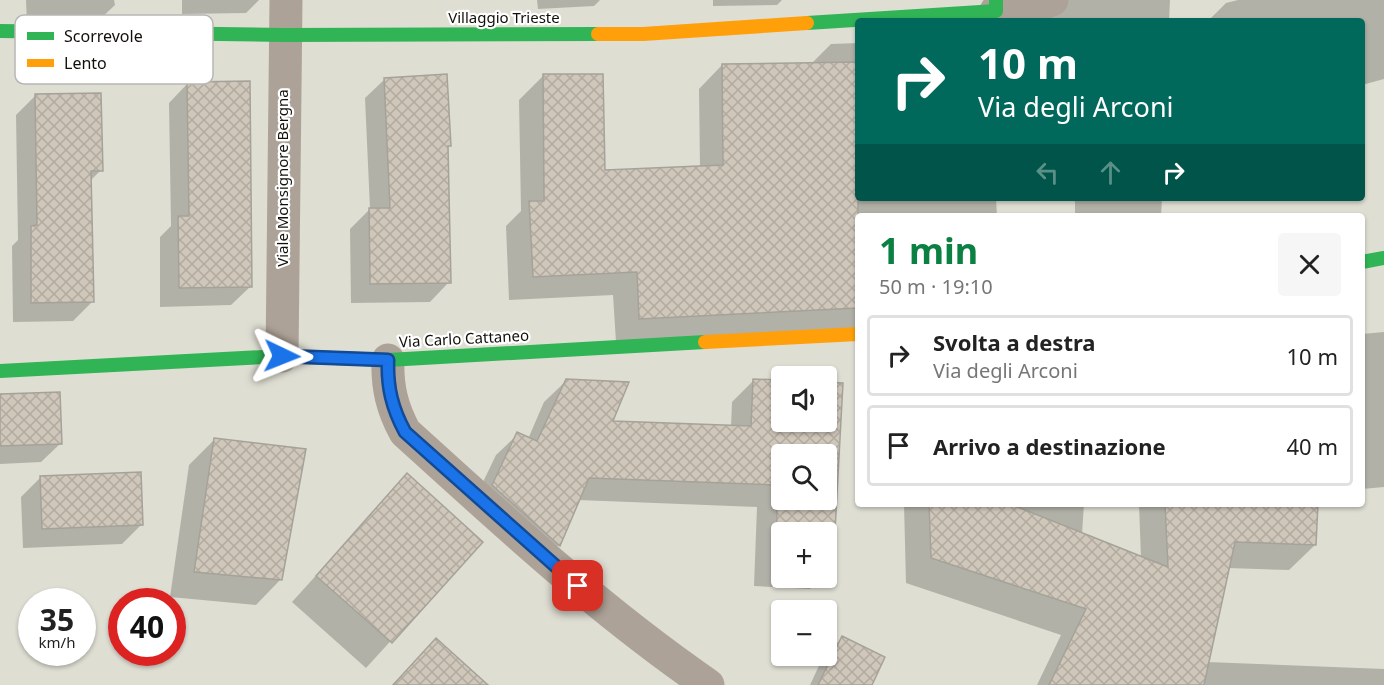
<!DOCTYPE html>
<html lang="it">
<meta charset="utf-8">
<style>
body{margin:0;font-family:"Noto Sans",sans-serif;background:#f6f6f6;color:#222;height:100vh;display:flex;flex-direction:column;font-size:22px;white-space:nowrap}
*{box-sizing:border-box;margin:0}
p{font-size:20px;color:#767676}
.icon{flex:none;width:33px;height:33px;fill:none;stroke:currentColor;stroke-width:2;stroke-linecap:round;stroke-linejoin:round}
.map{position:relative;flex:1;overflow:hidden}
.sheet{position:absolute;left:855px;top:213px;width:510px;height:294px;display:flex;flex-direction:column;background:#fff;border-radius:6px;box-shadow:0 2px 4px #0004}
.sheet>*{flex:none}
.banner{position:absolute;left:855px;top:18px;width:510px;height:183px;border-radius:6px;box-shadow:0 2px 4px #0004;background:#00695c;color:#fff;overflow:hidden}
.tools{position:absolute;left:771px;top:366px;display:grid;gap:12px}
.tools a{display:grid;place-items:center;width:66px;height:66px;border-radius:6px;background:#fff;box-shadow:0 2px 4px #0004;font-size:30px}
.speed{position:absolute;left:18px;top:588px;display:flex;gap:12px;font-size:30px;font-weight:700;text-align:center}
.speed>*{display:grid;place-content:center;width:78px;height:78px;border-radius:50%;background:#fff;box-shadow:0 2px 4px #0004;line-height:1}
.speed small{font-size:15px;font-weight:400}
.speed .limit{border:9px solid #d22;background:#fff;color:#111}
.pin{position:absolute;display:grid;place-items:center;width:51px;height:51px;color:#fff;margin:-26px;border-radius:12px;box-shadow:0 3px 9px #0006}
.me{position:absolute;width:66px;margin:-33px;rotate:92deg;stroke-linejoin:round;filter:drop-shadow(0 0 4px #0008)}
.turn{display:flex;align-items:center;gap:21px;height:126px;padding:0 24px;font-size:27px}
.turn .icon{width:78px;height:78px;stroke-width:2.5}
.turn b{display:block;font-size:42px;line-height:51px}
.lanes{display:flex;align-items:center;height:57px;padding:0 24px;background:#0003;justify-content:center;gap:30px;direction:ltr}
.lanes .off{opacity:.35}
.round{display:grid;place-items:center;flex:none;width:63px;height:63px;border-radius:6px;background:#f6f6f6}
.headline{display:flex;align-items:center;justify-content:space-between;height:102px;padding:0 24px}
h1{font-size:36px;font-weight:700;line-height:45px;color:#0b8043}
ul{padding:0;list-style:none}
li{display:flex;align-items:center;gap:18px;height:81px;margin:0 12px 9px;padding:0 12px;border:3px solid #e0e0e0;border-radius:6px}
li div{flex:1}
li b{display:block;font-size:22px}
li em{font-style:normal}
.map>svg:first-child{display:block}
.shadow{fill:#0003;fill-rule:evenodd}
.building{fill:url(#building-cross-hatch);stroke:#a5a29a;stroke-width:1.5;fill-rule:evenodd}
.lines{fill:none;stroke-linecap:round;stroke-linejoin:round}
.street{stroke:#ada297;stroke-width:33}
.fast{stroke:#30b455;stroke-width:14}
.slow{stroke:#ff9f0a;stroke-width:14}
.route-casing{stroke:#114b97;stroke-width:15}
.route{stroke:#1a73e8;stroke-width:10}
.labels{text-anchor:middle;stroke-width:4.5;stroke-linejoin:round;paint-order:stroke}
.street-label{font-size:15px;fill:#110f09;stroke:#fff}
.key{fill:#fff;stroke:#b8b7b5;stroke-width:1.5}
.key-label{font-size:16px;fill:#110f09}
</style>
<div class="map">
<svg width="1384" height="685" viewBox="0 0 1384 685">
<defs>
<pattern id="building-cross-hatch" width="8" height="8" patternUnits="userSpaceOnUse" patternTransform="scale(1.5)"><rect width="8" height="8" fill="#d0c7bb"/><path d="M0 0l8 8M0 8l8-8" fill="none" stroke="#b2aa9f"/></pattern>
</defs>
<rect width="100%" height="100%" fill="#dfded3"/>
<path class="shadow" d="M 26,0 L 114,0 L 115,5 L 95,24 L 27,25 Z
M 182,0 L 259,0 L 246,13 L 182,14 Z
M 537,0 L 600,0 L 594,6 L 538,9 Z
M 713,0 L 782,0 L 777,5 L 713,6 Z
M 1010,0 L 1170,0 L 1169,21 L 1045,21 L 1039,12 Z
M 1238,0 L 1384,0 L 1384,79 L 1362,85 L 1362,21 L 1208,21 L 1226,3 Z
M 858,43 L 858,198 L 996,198 L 997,216 L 858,216 L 858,330 L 616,342 L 613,295 L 509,300 L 506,226 L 521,211 L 519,100 L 543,76 L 603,172 L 700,168 L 699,89 L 722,65 L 811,64 L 831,44 Z
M 385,79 L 450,145 L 447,148 L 449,282 L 430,302 L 351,303 L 350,229 L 370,209 L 365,98 Z
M 188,83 L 251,286 L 231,305 L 160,307 L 160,237 L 171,226 L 169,103 Z
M 35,96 L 101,170 L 90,181 L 92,302 L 73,321 L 13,322 L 12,246 L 18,240 L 16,115 Z
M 1075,198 L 1162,198 L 1161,216 L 1075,216 Z
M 1384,332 L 1384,487 L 1362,489 L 1362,334 Z
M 566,381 L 610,423 L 731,427 L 732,402 L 753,381 L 782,422 L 826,422 L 832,567 L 826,573 L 826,532 L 782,532 L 782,578 L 822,578 L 810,589 L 754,586 L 757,507 L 578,500 L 559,545 L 538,566 L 471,507 L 496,455 L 518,434 L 528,439 L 544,402 ZM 782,454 L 826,454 L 826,500 L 782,500 Z
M 0,396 L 61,443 L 41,462 L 0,464 Z
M 215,439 L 281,579 L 256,605 L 170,597 L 189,465 Z
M 407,475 L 481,542 L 366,668 L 292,602 Z
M 41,477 L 142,524 L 122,544 L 23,548 L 21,497 Z
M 904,504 L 1084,504 L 1082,534 L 1141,558 L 1139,504 L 1316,504 L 1315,545 L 1289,570 L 1228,568 L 1207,662 L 1384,669 L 1384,685 L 1037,685 L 1061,635 L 906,583 Z
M 843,637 L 870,685 L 810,685 L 823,657 Z
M 436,640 L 486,685 L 392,685 Z"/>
<path class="building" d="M 858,62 L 858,308 L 639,319 L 637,272 L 533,277 L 529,201 L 544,201 L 543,74 L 603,74 L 605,170 L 723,165 L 722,64 Z
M 447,74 L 451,146 L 448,146 L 451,283 L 370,284 L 369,208 L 390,208 L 384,78 Z
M 250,81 L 252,287 L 179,288 L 178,216 L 189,216 L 187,82 Z
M 101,93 L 103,171 L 91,171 L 94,302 L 31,303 L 31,226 L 37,225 L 35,94 Z
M 566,379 L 629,382 L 613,421 L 751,426 L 753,379 L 782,380 L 782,422 L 826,422 L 826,382 L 843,383 L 833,568 L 826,568 L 826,532 L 782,532 L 782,565 L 775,565 L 778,485 L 589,478 L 560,546 L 492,485 L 517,432 L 537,441 ZM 782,454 L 826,454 L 826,500 L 782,500 Z
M 60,392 L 62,444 L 0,446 L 0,394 Z
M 214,438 L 306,449 L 282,580 L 194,572 Z
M 141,472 L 143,525 L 42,529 L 40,476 Z
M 407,473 L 483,542 L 392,643 L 316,576 Z
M 929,504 L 1010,504 L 1168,567 L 1165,504 L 1318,504 L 1316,545 L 1235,542 L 1204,685 L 1049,685 L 1086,609 L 931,558 Z
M 842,636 L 885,657 L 872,685 L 818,685 Z
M 436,638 L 488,685 L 393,685 Z"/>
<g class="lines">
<path class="street" d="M 996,11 L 1020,11 L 1052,0
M 282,356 L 286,0
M 388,360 C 387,387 392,408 405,432 C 503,521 599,610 708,685"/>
<path class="fast" d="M 807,23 L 996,11 L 996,0
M 0,31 L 284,35 L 598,34
M 1362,262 L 1384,258
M 0,371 L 282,356 L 388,360 L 705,342"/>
<path class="slow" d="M 598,34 L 643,34 L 807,23
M 705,342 L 858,334"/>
</g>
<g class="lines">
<defs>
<path id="route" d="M 282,356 L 388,360 C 387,387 392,408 405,432 L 578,586"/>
</defs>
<use href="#route" class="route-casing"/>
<use href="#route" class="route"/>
</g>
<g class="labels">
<g class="street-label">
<text x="504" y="23">Villaggio Trieste</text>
<text transform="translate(283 178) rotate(-90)" y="5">Viale Monsignore Bergna</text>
<text transform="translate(464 339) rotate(-3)" y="5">Via Carlo Cattaneo</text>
</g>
</g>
<rect x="15" y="15" width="198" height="69" rx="9" class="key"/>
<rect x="27" y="32" width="27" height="8" fill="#30b455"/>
<rect x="27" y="59" width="27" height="8" fill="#ff9f0a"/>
<g class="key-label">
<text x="64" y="42">Scorrevole</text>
<text x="64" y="69">Lento</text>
</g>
</svg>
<div class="tools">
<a><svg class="icon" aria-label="sound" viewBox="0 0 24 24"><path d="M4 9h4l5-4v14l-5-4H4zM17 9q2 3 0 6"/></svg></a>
<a><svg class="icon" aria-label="search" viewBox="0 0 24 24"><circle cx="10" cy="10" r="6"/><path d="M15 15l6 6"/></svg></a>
<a>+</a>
<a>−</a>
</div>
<div class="speed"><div>35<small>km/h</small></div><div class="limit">40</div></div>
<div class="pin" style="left:578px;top:586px;background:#d93025"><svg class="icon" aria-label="arrive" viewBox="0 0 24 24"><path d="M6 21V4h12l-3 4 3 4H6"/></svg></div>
<svg class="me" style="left:282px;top:356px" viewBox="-20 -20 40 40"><path d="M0-17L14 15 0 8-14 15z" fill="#1a73e8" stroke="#fff" stroke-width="4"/></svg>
<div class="banner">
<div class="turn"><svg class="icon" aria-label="right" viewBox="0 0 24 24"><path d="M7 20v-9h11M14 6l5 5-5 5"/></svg><div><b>10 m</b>Via degli Arconi</div></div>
<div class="lanes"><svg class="icon off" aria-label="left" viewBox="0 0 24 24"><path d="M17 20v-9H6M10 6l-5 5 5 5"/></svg><svg class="icon off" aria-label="ahead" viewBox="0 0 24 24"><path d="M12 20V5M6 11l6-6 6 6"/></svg><svg class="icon" aria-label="right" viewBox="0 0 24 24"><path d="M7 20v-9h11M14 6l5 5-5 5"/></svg></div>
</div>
<section class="sheet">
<div class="headline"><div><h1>1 min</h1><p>50 m · 19:10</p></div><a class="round"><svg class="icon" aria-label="close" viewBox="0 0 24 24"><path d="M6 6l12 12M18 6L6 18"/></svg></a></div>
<ul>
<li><svg class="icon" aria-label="right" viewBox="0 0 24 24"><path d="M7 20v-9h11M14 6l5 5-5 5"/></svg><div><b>Svolta a destra</b><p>Via degli Arconi</p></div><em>10 m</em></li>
<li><svg class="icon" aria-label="arrive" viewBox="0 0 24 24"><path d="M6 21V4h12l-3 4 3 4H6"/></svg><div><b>Arrivo a destinazione</b></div><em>40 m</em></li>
</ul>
</section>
</div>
